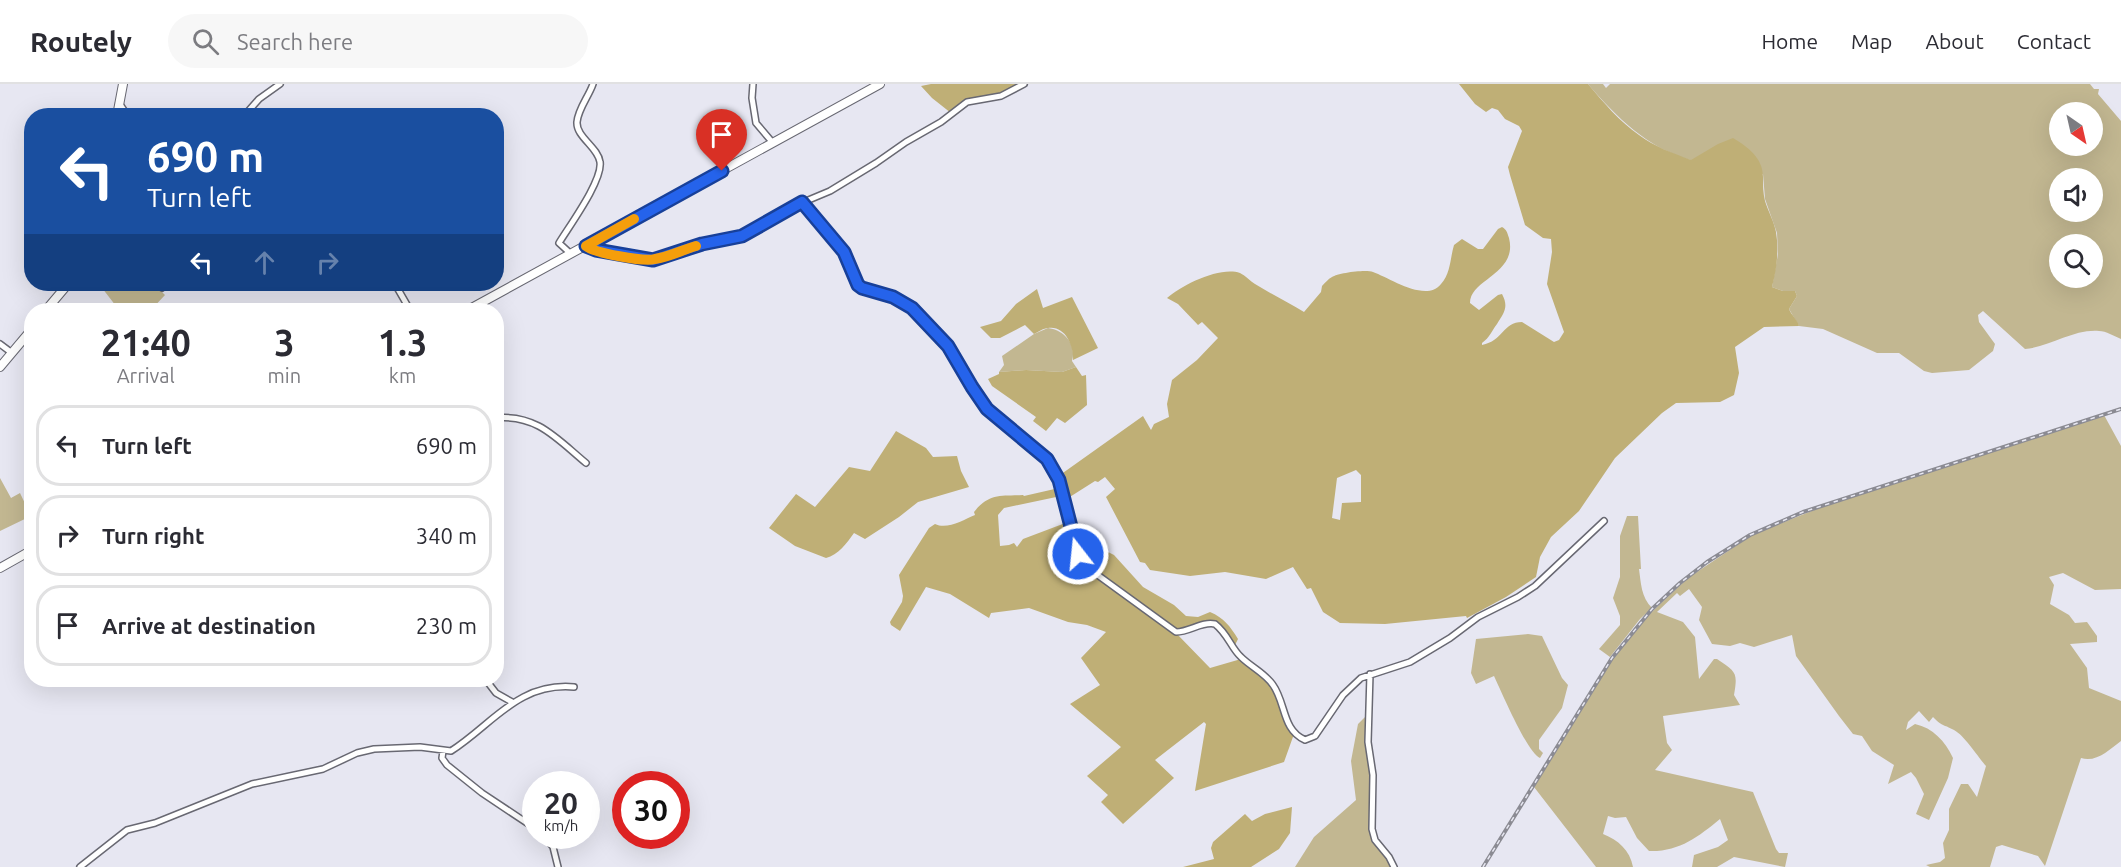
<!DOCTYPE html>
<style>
body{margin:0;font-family:Ubuntu,sans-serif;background:#f7f7f7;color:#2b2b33;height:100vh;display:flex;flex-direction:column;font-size:22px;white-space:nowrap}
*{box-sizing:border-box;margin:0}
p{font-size:20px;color:#7c7c81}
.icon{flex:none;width:33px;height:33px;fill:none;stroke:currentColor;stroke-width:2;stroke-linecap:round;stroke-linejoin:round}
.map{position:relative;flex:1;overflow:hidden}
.details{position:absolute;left:24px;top:219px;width:480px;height:384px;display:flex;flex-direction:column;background:#fff;border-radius:24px;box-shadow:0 6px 24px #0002}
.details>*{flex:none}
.hud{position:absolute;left:24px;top:24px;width:480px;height:183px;border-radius:24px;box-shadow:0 6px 24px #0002;background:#1a4fa0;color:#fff;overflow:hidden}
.needle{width:39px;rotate:146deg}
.fabs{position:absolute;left:2049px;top:18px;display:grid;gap:12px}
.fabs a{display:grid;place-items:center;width:54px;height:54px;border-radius:50%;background:#fff;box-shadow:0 6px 24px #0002;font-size:30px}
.speed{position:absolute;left:522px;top:687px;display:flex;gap:12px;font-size:30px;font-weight:700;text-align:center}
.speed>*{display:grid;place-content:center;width:78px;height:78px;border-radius:50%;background:#fff;box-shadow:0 6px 24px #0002;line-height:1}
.speed small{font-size:15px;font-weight:400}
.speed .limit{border:9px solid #d22;background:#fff;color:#111}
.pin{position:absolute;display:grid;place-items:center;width:51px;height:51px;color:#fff;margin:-62px -26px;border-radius:50% 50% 50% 0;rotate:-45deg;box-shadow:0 0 6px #0007}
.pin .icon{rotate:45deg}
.me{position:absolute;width:66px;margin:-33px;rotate:344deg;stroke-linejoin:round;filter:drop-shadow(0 0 4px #0008)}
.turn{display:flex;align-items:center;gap:21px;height:126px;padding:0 24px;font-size:27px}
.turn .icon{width:78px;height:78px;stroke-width:2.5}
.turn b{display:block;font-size:42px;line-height:51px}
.lanes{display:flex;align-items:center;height:57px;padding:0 24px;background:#0003;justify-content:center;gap:30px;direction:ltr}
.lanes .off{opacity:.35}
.eta{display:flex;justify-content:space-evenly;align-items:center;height:102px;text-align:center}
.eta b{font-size:36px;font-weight:700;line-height:42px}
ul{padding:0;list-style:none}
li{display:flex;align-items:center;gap:18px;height:81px;margin:0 12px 9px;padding:0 12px;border:3px solid #e1e1e2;border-radius:24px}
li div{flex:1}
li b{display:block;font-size:22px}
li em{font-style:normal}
header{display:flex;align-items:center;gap:36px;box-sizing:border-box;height:84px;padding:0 30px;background:#fff;border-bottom:2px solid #e1e1e2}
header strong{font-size:28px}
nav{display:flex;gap:33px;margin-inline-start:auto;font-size:21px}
.search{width:420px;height:54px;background:#f7f7f7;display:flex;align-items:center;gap:15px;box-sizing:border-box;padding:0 21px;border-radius:33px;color:#7c7c81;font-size:22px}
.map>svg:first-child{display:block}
.green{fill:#c2b791;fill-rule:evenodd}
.forest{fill:#bfaf76;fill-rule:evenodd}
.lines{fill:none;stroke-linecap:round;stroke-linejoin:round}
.street-casing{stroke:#686872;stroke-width:8}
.secondary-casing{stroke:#686872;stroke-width:10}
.street{stroke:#fff;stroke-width:5}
.secondary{stroke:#fff;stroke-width:8}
.rail-casing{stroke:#8b8b93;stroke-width:4}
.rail{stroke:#e7e7f2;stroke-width:1.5;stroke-dasharray:4.5;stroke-linecap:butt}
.route-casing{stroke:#184099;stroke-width:15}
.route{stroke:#2563eb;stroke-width:10}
.slow{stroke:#f59e0b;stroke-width:10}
</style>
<header>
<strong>Routely</strong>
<div class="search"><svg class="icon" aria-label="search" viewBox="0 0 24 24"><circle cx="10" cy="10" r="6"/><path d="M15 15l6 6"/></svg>Search here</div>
<nav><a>Home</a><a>Map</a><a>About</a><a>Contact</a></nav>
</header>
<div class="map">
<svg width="2121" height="783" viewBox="0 0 2121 783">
<rect width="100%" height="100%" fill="#e7e7f2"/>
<path class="green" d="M 1588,0 L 1603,0 L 1606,4 L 1610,0 L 2090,0 L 2094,5 L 2099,5 L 2098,10 L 2121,37 L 2121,255 C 2114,252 2106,247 2099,247 C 2073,245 2050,263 2025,265 L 1983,227 L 1978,231 L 1979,238 L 1995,260 L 1993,267 L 1969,286 L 1932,289 L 1924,287 L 1899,269 L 1877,269 L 1823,245 L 1799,242 L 1789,225 L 1797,212 L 1795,207 L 1783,207 L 1772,203 L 1778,170 L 1777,149 L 1765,115 L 1763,90 C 1739,86 1714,83 1690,76 C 1648,64 1616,33 1588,0 ZM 2060,28 L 2092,28 L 2092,62 L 2060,62 ZM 2060,94 L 2092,94 L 2092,128 L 2060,128 ZM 2060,160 L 2092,160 L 2092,194 L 2060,194 Z
M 99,200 L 154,200 L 165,211 L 151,226 L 119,226 Z
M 1048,244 C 1064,246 1077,260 1072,277 L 1076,283 L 1062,288 L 1026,286 L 999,288 L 1004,281 L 1002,272 L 1034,250 Z
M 2104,331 L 2121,362 L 2121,505 L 2095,506 L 2063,489 L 2049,493 L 2054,501 L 2050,520 L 2069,531 L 2075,539 L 2087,538 L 2097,552 L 2097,558 L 2070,560 L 2087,584 L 2089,604 L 2121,617 L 2121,657 C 2109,666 2096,679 2081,674 L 2045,782 L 2038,772 L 2002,761 L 1996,763 L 1990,783 L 1930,783 L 1926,781 L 1940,778 L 1945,774 L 1943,759 L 1949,746 L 1949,725 L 1961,700 L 1968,700 L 1977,713 L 1986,682 C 1978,673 1965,652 1954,646 C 1943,640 1943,643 1933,633 L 1929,638 L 1919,627 L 1908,638 L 1906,646 L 1915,640 C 1933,644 1945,657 1953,674 L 1948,694 L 1929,736 L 1916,730 L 1924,710 L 1916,694 L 1911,688 L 1888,700 L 1894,681 L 1872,667 L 1862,652 L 1853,650 L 1839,632 L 1796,572 L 1792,551 L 1754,563 L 1740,559 L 1730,562 L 1712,560 L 1699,536 L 1702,523 L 1689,505 L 1680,512 L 1677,509 L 1657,528 L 1683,538 L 1695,553 L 1699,595 L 1714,575 L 1717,575 C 1736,588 1738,588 1734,611 L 1740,621 L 1663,632 L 1667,659 L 1672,666 L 1655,686 L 1753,708 L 1776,765 L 1779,769 L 1788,769 L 1785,783 L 1734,773 L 1717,783 L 1692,783 L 1694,771 L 1718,763 L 1728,756 L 1720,735 C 1698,753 1679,768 1649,767 L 1637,754 L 1626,733 L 1615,734 L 1608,732 L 1603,750 C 1618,756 1630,766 1633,783 L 1596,783 L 1534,703 L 1609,579 L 1642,537 L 1688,494 L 1752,451 L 1824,422 Z
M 0,394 L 11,414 L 20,409 L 31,432 L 0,447 Z
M 1627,432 L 1638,432 L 1641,485 L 1639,485 C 1641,499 1641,513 1652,524 L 1640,535 L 1610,573 L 1599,565 L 1620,541 L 1620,532 L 1613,514 L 1620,493 L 1620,452 Z
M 1528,550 L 1542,552 L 1562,594 L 1568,601 L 1562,624 L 1539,656 L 1539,665 L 1543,669 L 1540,674 C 1527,668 1502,609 1494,592 L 1476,600 L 1471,589 L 1476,555 Z
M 1369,629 L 1372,699 L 1371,751 L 1392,783 L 1295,783 L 1314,753 L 1356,716 L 1351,677 L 1358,640 Z"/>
<path class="forest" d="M 931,0 L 1022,0 L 1004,9 L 969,17 L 951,29 L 932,14 L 921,2 Z
M 1459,0 L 1588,0 C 1603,18 1620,38 1639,51 C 1655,63 1673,69 1691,76 L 1718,60 L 1733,54 C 1748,63 1763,74 1763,93 C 1763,101 1763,109 1765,117 C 1768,127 1774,137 1776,148 C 1779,166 1777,184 1772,203 L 1783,207 L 1795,207 L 1797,212 L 1789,225 C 1792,232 1797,235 1799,242 L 1764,243 L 1735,263 L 1739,289 L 1734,311 L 1720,318 L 1676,319 L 1662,329 L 1615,374 L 1579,427 L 1551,453 L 1540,473 L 1536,493 L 1506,513 L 1467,534 L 1466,532 L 1385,540 L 1340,539 L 1323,528 L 1311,504 L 1307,505 L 1293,483 L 1266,495 L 1225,488 L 1190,492 L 1150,486 L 1145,479 L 1140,478 L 1106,413 L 1115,405 L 1105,393 L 1098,398 L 1095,397 L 1065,416 L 1060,391 L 1143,332 L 1151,346 L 1154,340 L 1169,333 L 1167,320 L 1172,296 L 1197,276 L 1218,254 L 1202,238 L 1198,241 L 1178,220 L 1167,214 C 1182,201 1220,182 1240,189 C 1246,192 1250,197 1255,200 C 1271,210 1288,218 1304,228 L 1321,208 L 1322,202 C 1325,199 1328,195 1332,193 C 1338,189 1366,185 1373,188 C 1390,194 1426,219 1441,200 C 1451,189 1450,174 1454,161 L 1462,155 L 1478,165 L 1483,165 L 1498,145 L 1502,143 C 1507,146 1507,148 1509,154 C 1518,190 1470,195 1470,219 L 1479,226 L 1498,211 L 1502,210 C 1509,223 1504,229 1497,240 C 1491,248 1490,253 1482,259 L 1482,261 C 1503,257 1503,238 1522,238 L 1554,258 L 1559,256 L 1564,248 L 1547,200 L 1552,168 L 1551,155 L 1543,154 L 1525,141 L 1510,91 L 1508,83 L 1522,47 L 1519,42 L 1505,35 L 1498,26 L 1492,24 L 1486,28 L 1475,20 ZM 1356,386 L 1361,391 L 1361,418 L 1342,419 L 1340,436 L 1332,434 L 1337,394 Z
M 1037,205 L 1043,224 L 1072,213 L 1098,264 L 1073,276 C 1074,262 1065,241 1048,244 C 1044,244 1038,248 1034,250 L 1025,241 L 1000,254 L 991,254 L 980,243 L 1001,237 L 1016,220 Z
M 1076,283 L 1082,292 L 1086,291 L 1087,321 L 1065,339 L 1057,334 L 1046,347 L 1033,337 L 1036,333 L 992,302 L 988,295 L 999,290 L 999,288 L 1026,286 L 1062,288 Z
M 896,347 L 926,364 L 933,373 L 957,372 L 961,387 L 969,403 L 918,418 L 899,433 L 865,455 L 854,449 C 847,459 838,471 826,474 L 795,462 L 769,444 L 796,410 L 815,423 L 849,383 L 870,387 Z
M 1059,404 L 1061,412 L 1004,424 L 998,431 L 1000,462 L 1009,461 L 1014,459 L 1017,463 L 1023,455 L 1068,438 C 1073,457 1079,477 1093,491 L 1176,549 L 1210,584 L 1241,575 L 1272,601 L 1294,650 L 1284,678 L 1195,707 L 1206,640 L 1204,638 L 1155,676 L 1174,694 L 1123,740 L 1101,718 L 1108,711 L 1087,692 L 1121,663 L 1070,620 L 1100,601 L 1081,574 L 1106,548 L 1087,541 L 1068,538 L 1029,524 L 991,529 L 989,534 L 950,510 L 926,503 L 900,547 L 891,541 L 890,538 L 902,518 L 903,512 L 899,491 L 929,444 L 935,440 C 947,446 963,436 975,431 L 974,428 C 989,409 1000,412 1023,411 L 1024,412 Z
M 1072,439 L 1086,449 L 1098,463 L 1114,471 L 1143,503 L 1174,521 L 1186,532 L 1198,533 L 1210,528 C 1224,534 1230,542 1238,555 L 1235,561 L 1213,537 L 1177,546 L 1095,489 L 1079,468 Z
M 1292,723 L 1290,749 L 1279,765 L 1251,783 L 1183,783 L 1214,775 L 1211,764 L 1213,758 L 1245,730 L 1252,737 L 1265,730 Z"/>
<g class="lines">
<defs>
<path id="street" d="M 753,0 L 752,14 L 756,39 L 773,59
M 119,19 L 128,32
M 244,32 L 259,15 L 280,0
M 802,118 L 844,168 L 859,201 L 862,204 L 893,213 L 907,221 L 934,246 L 948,262 L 972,303 L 987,325 L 1041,370 L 1051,381 L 1059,396 L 1075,464 L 1088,484 L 1176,548 C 1190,548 1202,537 1215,540 C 1228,550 1231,564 1241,573 C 1251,583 1265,589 1273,601 C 1286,619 1282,646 1305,656 L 1315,652 L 1343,611 L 1361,594 L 1410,578 L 1450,554 L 1478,533 L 1518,513 L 1535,502 L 1604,437
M 586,162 L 596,167 L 653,176 L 702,160 L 742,152 L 787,125 L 830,107 L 876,79 L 906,58 L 941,38 L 967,18 L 1001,12 L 1024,0
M 571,170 L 559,159 C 570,141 603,96 600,78 C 598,63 576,53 577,38 C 578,25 589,12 593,0
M 157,200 L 162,204
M 395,200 L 410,226
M 0,260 L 12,269
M 496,334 C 537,330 557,355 586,379
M 1370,590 L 1368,658 L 1373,691 L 1372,745 L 1375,756 L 1389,773 L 1394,783
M 486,596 L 496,609 L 512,618
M 443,667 L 442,674 L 447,681 L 482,709 L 536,745
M 544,752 L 553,763 L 558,783
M 80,783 L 127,746 L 155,739 L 252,700 L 323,685 L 357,669 L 374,665 L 420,663 L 451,667 C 492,641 518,598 574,603"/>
<path id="secondary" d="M 117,32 L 123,0
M 46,226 L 68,200
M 468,226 L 880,0
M 0,283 L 32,245
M 0,484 L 32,466"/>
</defs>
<use href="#street" class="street-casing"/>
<use href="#secondary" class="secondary-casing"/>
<use href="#street" class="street"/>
<use href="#secondary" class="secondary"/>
<defs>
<path id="rail" d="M 1483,783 L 1612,574 L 1652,525 L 1680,499 L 1707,478 L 1750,451 L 1803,428 L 2121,325"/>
</defs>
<use href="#rail" class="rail-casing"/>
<use href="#rail" class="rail"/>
</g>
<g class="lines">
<defs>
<path id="route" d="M 722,87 L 586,162 L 596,166 L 653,176 L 702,160 L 742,152 L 802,118 L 844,168 L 858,201 L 862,204 L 893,213 L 912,224 L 948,262 L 972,303 L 987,325 L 1047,375 L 1059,396 L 1078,470"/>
</defs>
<use href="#route" class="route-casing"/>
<use href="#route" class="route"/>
<path class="slow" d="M 634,135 L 586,162 C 594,169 644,178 655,175 C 669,173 682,166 696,162"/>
</g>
</svg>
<div class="fabs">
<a><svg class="needle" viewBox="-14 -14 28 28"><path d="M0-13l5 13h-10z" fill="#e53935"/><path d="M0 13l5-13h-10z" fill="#7c7c81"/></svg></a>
<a><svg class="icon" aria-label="sound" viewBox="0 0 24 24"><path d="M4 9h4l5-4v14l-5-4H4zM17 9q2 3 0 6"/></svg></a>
<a><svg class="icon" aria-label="search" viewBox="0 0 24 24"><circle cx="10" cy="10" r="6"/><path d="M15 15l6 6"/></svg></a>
</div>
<div class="speed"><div>20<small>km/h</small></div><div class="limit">30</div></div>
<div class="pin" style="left:722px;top:87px;background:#d93025"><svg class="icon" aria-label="arrive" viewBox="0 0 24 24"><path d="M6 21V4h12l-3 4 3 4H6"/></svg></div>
<svg class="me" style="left:1078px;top:470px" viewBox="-20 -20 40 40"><circle r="17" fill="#2563eb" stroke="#fff" stroke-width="3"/><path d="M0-11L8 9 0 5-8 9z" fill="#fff"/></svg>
<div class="hud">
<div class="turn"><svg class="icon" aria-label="left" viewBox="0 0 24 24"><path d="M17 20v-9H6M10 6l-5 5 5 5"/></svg><div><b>690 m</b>Turn left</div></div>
<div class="lanes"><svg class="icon" aria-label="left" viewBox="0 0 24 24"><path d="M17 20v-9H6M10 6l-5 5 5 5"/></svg><svg class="icon off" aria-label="ahead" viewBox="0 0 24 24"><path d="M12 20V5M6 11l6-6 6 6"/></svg><svg class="icon off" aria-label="right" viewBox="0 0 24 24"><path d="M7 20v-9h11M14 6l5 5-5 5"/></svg></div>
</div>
<section class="details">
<div class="eta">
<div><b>21:40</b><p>Arrival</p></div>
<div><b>3</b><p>min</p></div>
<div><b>1.3</b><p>km</p></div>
</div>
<ul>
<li><svg class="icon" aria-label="left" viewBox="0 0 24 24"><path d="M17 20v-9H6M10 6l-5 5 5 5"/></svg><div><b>Turn left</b></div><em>690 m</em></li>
<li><svg class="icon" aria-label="right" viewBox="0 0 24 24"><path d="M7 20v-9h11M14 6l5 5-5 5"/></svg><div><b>Turn right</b></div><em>340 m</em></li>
<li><svg class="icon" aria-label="arrive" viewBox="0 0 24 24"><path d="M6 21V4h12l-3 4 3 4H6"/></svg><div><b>Arrive at destination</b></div><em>230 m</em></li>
</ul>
</section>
</div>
